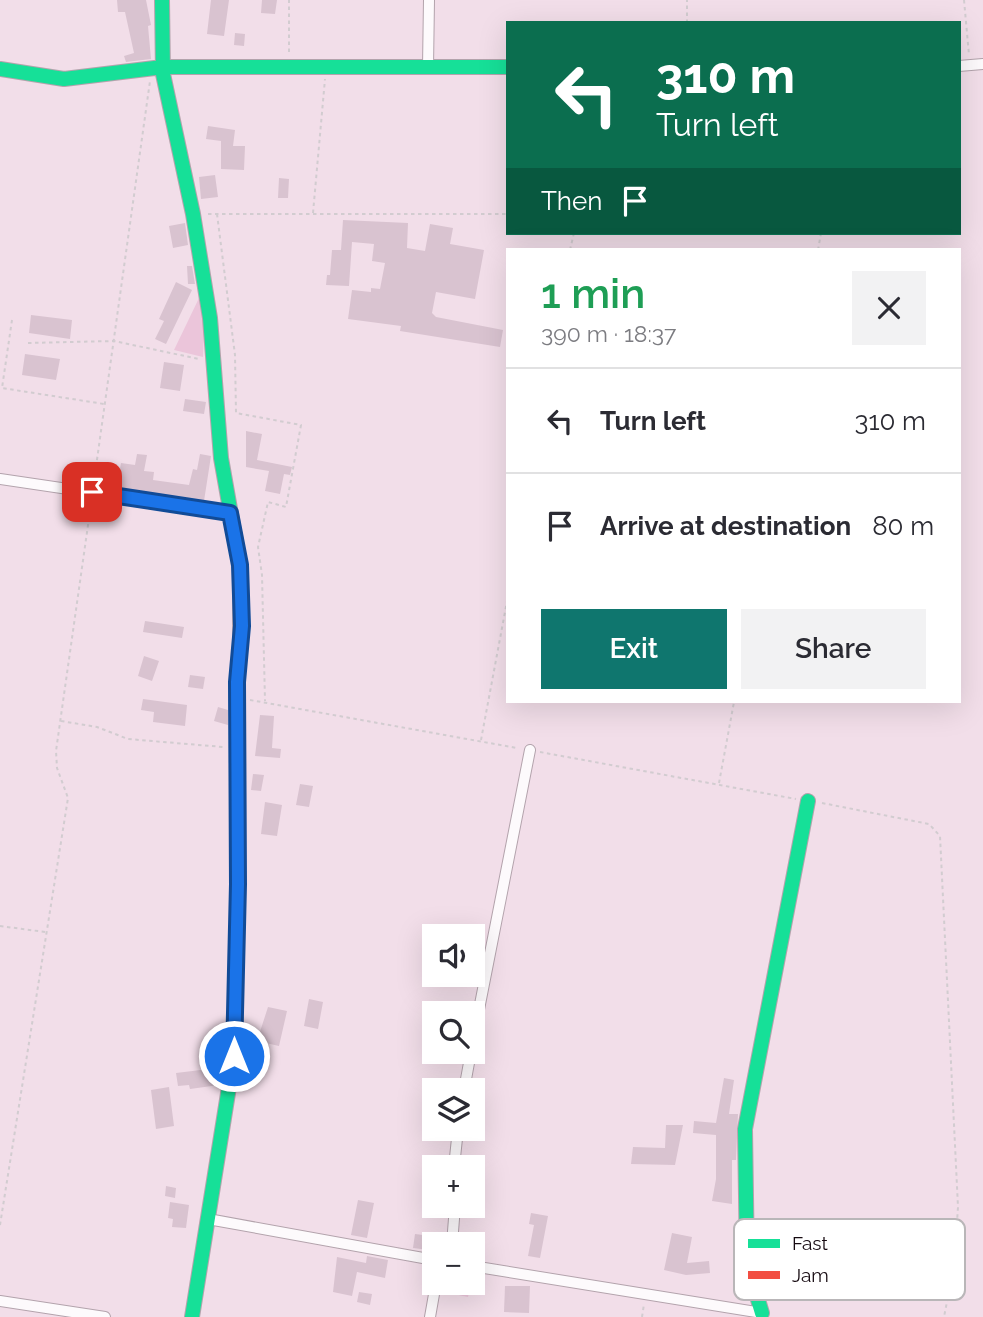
<!DOCTYPE html>
<meta charset="utf-8">
<style>
body{margin:0;font-family:Raleway,sans-serif;background:#f2f2f3;color:#2b2b33;height:100vh;display:flex;flex-direction:column;font-size:26px;white-space:nowrap}
*{box-sizing:border-box;margin:0}
p{font-size:23px;color:#7c7c81}
.icon{flex:none;width:38px;height:38px;fill:none;stroke:currentColor;stroke-width:2;stroke-linecap:round;stroke-linejoin:round}
.map{position:relative;flex:1;overflow:hidden}
.panel{position:absolute;left:506px;top:248px;width:455px;height:455px;display:flex;flex-direction:column;background:#fff;border-radius:0px;box-shadow:0 7px 28px #0002}
.panel>*{flex:none}
.top-card{position:absolute;left:506px;top:21px;width:455px;height:214px;border-radius:0px;box-shadow:0 7px 28px #0002;background:#0b6e4f;color:#fff;overflow:hidden}
.controls{position:absolute;left:422px;top:924px;display:grid;gap:14px}
.controls a{display:grid;place-items:center;width:63px;height:63px;border-radius:0px;background:#fff;box-shadow:0 7px 28px #0002;font-size:35px}
.pin{position:absolute;display:grid;place-items:center;width:60px;height:60px;color:#fff;margin:-30px;border-radius:14px;box-shadow:0 4px 10px #0006}
.me{position:absolute;width:77px;margin:-38px;rotate:0deg;stroke-linejoin:round;filter:drop-shadow(0 0 5px #0008)}
.turn{display:flex;align-items:center;gap:24px;height:147px;padding:0 35px;font-size:32px}
.turn .icon{width:91px;height:91px;stroke-width:2.5}
.turn b{display:block;font-size:49px;line-height:60px}
.then{display:flex;align-items:center;height:66px;padding:0 35px;background:#0003;gap:14px;font-size:26px}
.round{display:grid;place-items:center;flex:none;width:74px;height:74px;border-radius:0px;background:#f2f2f3}
.overview{display:flex;align-items:center;justify-content:space-between;height:119px;padding:0 35px}
h1{font-size:42px;font-weight:600;line-height:52px;color:#1e9e55}
.button{display:flex;gap:14px;margin-top:auto;padding:14px 35px}
.button a{flex:1;height:80px;border-radius:0px;background:#0f766e;color:#fff;font-size:28px;font-weight:600;line-height:80px;text-align:center}
.button a+a{background:#f2f2f3;color:#2b2b33}
ul{padding:0;list-style:none}
li{display:flex;align-items:center;gap:21px;height:105px;padding:0 35px;border-top:2px solid #e1e1e2}
li div{flex:1}
li b{display:block;font-size:26px}
li em{font-style:normal}
.map>svg:first-child{display:block}
.green{fill:#ebc5da}
.building{fill:#d9c3d0}
.lines{fill:none;stroke-linecap:round;stroke-linejoin:round}
.street-casing{stroke:#b3a3ac;stroke-width:12}
.fast-casing{stroke:#b3a3ac;stroke-width:16}
.jam-casing{stroke:#b3a3ac;stroke-width:16}
.path{stroke:#d2ccd0;stroke-width:2;stroke-dasharray:3.5 3.5;stroke-linecap:butt}
.street{stroke:#fdfafc;stroke-width:10}
.fast{stroke:#16e098;stroke-width:14}
.jam{stroke:#f24e42;stroke-width:14}
.route-casing{stroke:#114b97;stroke-width:18}
.route{stroke:#1a73e8;stroke-width:12}
.key{fill:#fff;stroke:#b9b6b8;stroke-width:2}
.key-label{font-size:19px;fill:#160a11}
</style>
<div class="map">
<svg width="983" height="1317" viewBox="0 0 983 1317">
<rect width="100%" height="100%" fill="#f2dee9"/>
<path class="green" d="M 200,296 L 205,307 L 203,357 L 174,350 Z
M 446,1283 L 471,1283 L 468,1297 L 444,1292 Z"/>
<path class="building" d="M 117,0 L 146,0 L 151,25 L 148,26 L 151,59 L 126,62 L 124,56 L 134,53 L 125,12 L 118,12 Z
M 211,0 L 229,0 L 224,36 L 207,34 Z
M 262,0 L 277,0 L 275,14 L 261,13 Z
M 235,33 L 245,34 L 244,46 L 234,45 Z
M 208,126 L 235,130 L 233,146 L 245,146 L 244,170 L 221,169 L 221,141 L 206,139 Z
M 215,175 L 218,197 L 201,199 L 199,177 Z
M 279,178 L 289,179 L 288,198 L 278,198 Z
M 343,220 L 408,223 L 407,248 L 425,251 L 430,224 L 453,228 L 450,244 L 484,250 L 475,299 L 436,292 L 432,313 L 436,317 L 503,330 L 500,347 L 400,331 L 401,326 L 348,319 L 352,290 L 371,292 L 371,288 L 380,289 L 385,263 L 372,261 L 374,244 L 352,242 L 349,286 L 326,285 L 327,275 L 330,275 L 332,250 L 341,250 Z
M 185,223 L 188,245 L 173,248 L 169,226 Z
M 187,266 L 192,266 L 195,284 L 188,284 Z
M 176,282 L 192,290 L 166,344 L 155,339 L 164,321 L 159,319 Z
M 31,315 L 72,320 L 70,339 L 29,333 Z
M 25,354 L 60,359 L 56,380 L 22,375 Z
M 164,362 L 184,365 L 180,391 L 160,388 Z
M 185,399 L 206,402 L 204,414 L 183,411 Z
M 246,431 L 262,434 L 257,460 L 292,467 L 290,475 L 284,474 L 280,494 L 265,491 L 269,471 L 246,467 Z
M 137,454 L 147,455 L 144,471 L 154,472 L 153,480 L 189,485 L 193,469 L 197,470 L 200,454 L 211,456 L 204,501 L 117,488 L 121,463 L 135,465 Z
M 145,621 L 184,627 L 182,638 L 143,632 Z
M 144,656 L 159,661 L 152,681 L 138,676 Z
M 190,675 L 205,677 L 203,689 L 188,687 Z
M 143,699 L 187,705 L 185,726 L 153,722 L 154,712 L 141,710 Z
M 218,707 L 228,710 L 228,725 L 214,721 Z
M 260,715 L 274,716 L 272,748 L 281,749 L 280,758 L 255,756 Z
M 253,774 L 264,775 L 261,791 L 251,790 Z
M 300,784 L 313,786 L 309,807 L 296,805 Z
M 265,802 L 282,805 L 277,836 L 261,834 Z
M 309,999 L 323,1002 L 318,1029 L 304,1026 Z
M 268,1007 L 287,1011 L 279,1046 L 257,1041 Z
M 244,1053 L 262,1055 L 260,1071 L 242,1069 Z
M 217,1068 L 219,1085 L 190,1089 L 189,1085 L 178,1086 L 176,1073 Z
M 724,1078 L 734,1080 L 729,1114 L 738,1114 L 736,1160 L 732,1160 L 732,1204 L 712,1201 L 716,1179 L 716,1135 L 693,1133 L 694,1121 L 716,1123 Z
M 169,1087 L 174,1126 L 156,1129 L 151,1090 Z
M 666,1125 L 683,1125 L 675,1165 L 631,1164 L 633,1147 L 665,1148 Z
M 166,1186 L 176,1188 L 175,1198 L 165,1196 Z
M 358,1200 L 374,1203 L 367,1238 L 351,1235 Z
M 170,1202 L 189,1205 L 186,1228 L 172,1227 L 173,1219 L 168,1218 Z
M 531,1213 L 548,1216 L 540,1258 L 528,1256 L 534,1225 L 529,1224 Z
M 672,1233 L 692,1237 L 687,1263 L 709,1261 L 710,1273 L 686,1275 L 664,1270 Z
M 415,1234 L 431,1236 L 429,1250 L 413,1248 Z
M 367,1256 L 388,1260 L 385,1278 L 357,1272 L 352,1296 L 333,1292 L 337,1257 L 366,1263 Z
M 505,1286 L 530,1286 L 529,1313 L 504,1312 Z
M 359,1292 L 372,1294 L 370,1305 L 357,1302 Z"/>
<g class="lines">
<defs>
<path id="street" d="M 959,66 L 983,64
M 428,67 L 429,0
M 0,479 L 230,513
M 472,1045 L 530,750
M 464,1090 L 471,1052
M 454,1167 L 458,1129
M 208,1219 L 434,1260
M 452,1244 L 455,1206
M 472,1266 L 762,1313 L 761,1317
M 0,1301 L 105,1317
M 430,1317 L 436,1283"/>
<path id="fast" d="M 162,0 L 163,74 L 193,214 L 210,318 L 221,458 L 240,565 L 240,650
M 0,69 L 64,79 L 163,67 L 508,67
M 762,1313 L 747,1263 L 745,1129 L 808,801
M 192,1317 L 234,1056 L 238,889"/>
<path id="jam" d="M 238,889 L 237,682 L 240,650"/>
</defs>
<use href="#street" class="street-casing"/>
<use href="#fast" class="fast-casing"/>
<use href="#jam" class="jam-casing"/>
<path class="path" d="M 964,0 L 969,55
M 687,23 L 687,0
M 289,52 L 289,0
M 313,213 L 325,79
M 208,214 L 508,214
M 217,214 L 235,355 L 236,413 L 301,425 L 286,507 L 268,502 L 258,547 L 262,575 L 265,701
M 570,250 L 574,233
M 818,250 L 821,233
M 12,320 L 2,388 L 104,404
M 28,343 L 114,341 L 199,359
M 94,481 L 150,81
M 250,700 L 517,748
M 61,721 L 97,727 L 128,739 L 223,747
M 481,740 L 508,596
M 540,752 L 796,799
M 719,783 L 734,702
M 822,803 L 929,824 L 940,836 L 958,1207 L 954,1266 L 944,1317
M 0,926 L 45,932
M 0,1225 L 68,798 L 57,768 L 56,751 L 91,504
M 642,1317 L 644,1304"/>
<use href="#street" class="street"/>
<use href="#fast" class="fast"/>
<use href="#jam" class="jam"/>
</g>
<g class="lines">
<defs>
<path id="route" d="M 92,492 L 230,513 L 240,565 L 242,626 L 237,682 L 238,884 L 234,1056"/>
</defs>
<use href="#route" class="route-casing"/>
<use href="#route" class="route"/>
</g>
<rect x="734" y="1219" width="231" height="81" rx="10" class="key"/>
<rect x="748" y="1239" width="32" height="9" fill="#16e098"/>
<rect x="748" y="1271" width="32" height="8" fill="#f24e42"/>
<g class="key-label">
<text x="792" y="1250">Fast</text>
<text x="792" y="1282">Jam</text>
</g>
</svg>
<div class="controls">
<a><svg class="icon" aria-label="sound" viewBox="0 0 24 24"><path d="M4 9h4l5-4v14l-5-4H4zM17 9q2 3 0 6"/></svg></a>
<a><svg class="icon" aria-label="search" viewBox="0 0 24 24"><circle cx="10" cy="10" r="6"/><path d="M15 15l6 6"/></svg></a>
<a><svg class="icon" aria-label="layers" viewBox="0 0 24 24"><path d="M12 4l9 5-9 5-9-5zM3 14l9 5 9-5"/></svg></a>
<a>+</a>
<a>−</a>
</div>
<div class="pin" style="left:92px;top:492px;background:#d93025"><svg class="icon" aria-label="arrive" viewBox="0 0 24 24"><path d="M6 21V4h12l-3 4 3 4H6"/></svg></div>
<svg class="me" style="left:234px;top:1056px" viewBox="-20 -20 40 40"><circle r="17" fill="#1a73e8" stroke="#fff" stroke-width="3"/><path d="M0-11L8 9 0 5-8 9z" fill="#fff"/></svg>
<div class="top-card">
<div class="turn"><svg class="icon" aria-label="left" viewBox="0 0 24 24"><path d="M17 20v-9H6M10 6l-5 5 5 5"/></svg><div><b>310 m</b>Turn left</div></div>
<div class="then">Then<svg class="icon" aria-label="arrive" viewBox="0 0 24 24"><path d="M6 21V4h12l-3 4 3 4H6"/></svg></div>
</div>
<section class="panel">
<div class="overview"><div><h1>1 min</h1><p>390 m · 18:37</p></div><a class="round"><svg class="icon" aria-label="close" viewBox="0 0 24 24"><path d="M6 6l12 12M18 6L6 18"/></svg></a></div>
<ul>
<li><svg class="icon" aria-label="left" viewBox="0 0 24 24"><path d="M17 20v-9H6M10 6l-5 5 5 5"/></svg><div><b>Turn left</b></div><em>310 m</em></li>
<li><svg class="icon" aria-label="arrive" viewBox="0 0 24 24"><path d="M6 21V4h12l-3 4 3 4H6"/></svg><div><b>Arrive at destination</b></div><em>80 m</em></li>
</ul>
<div class="button"><a>Exit</a><a>Share</a></div>
</section>
</div>
